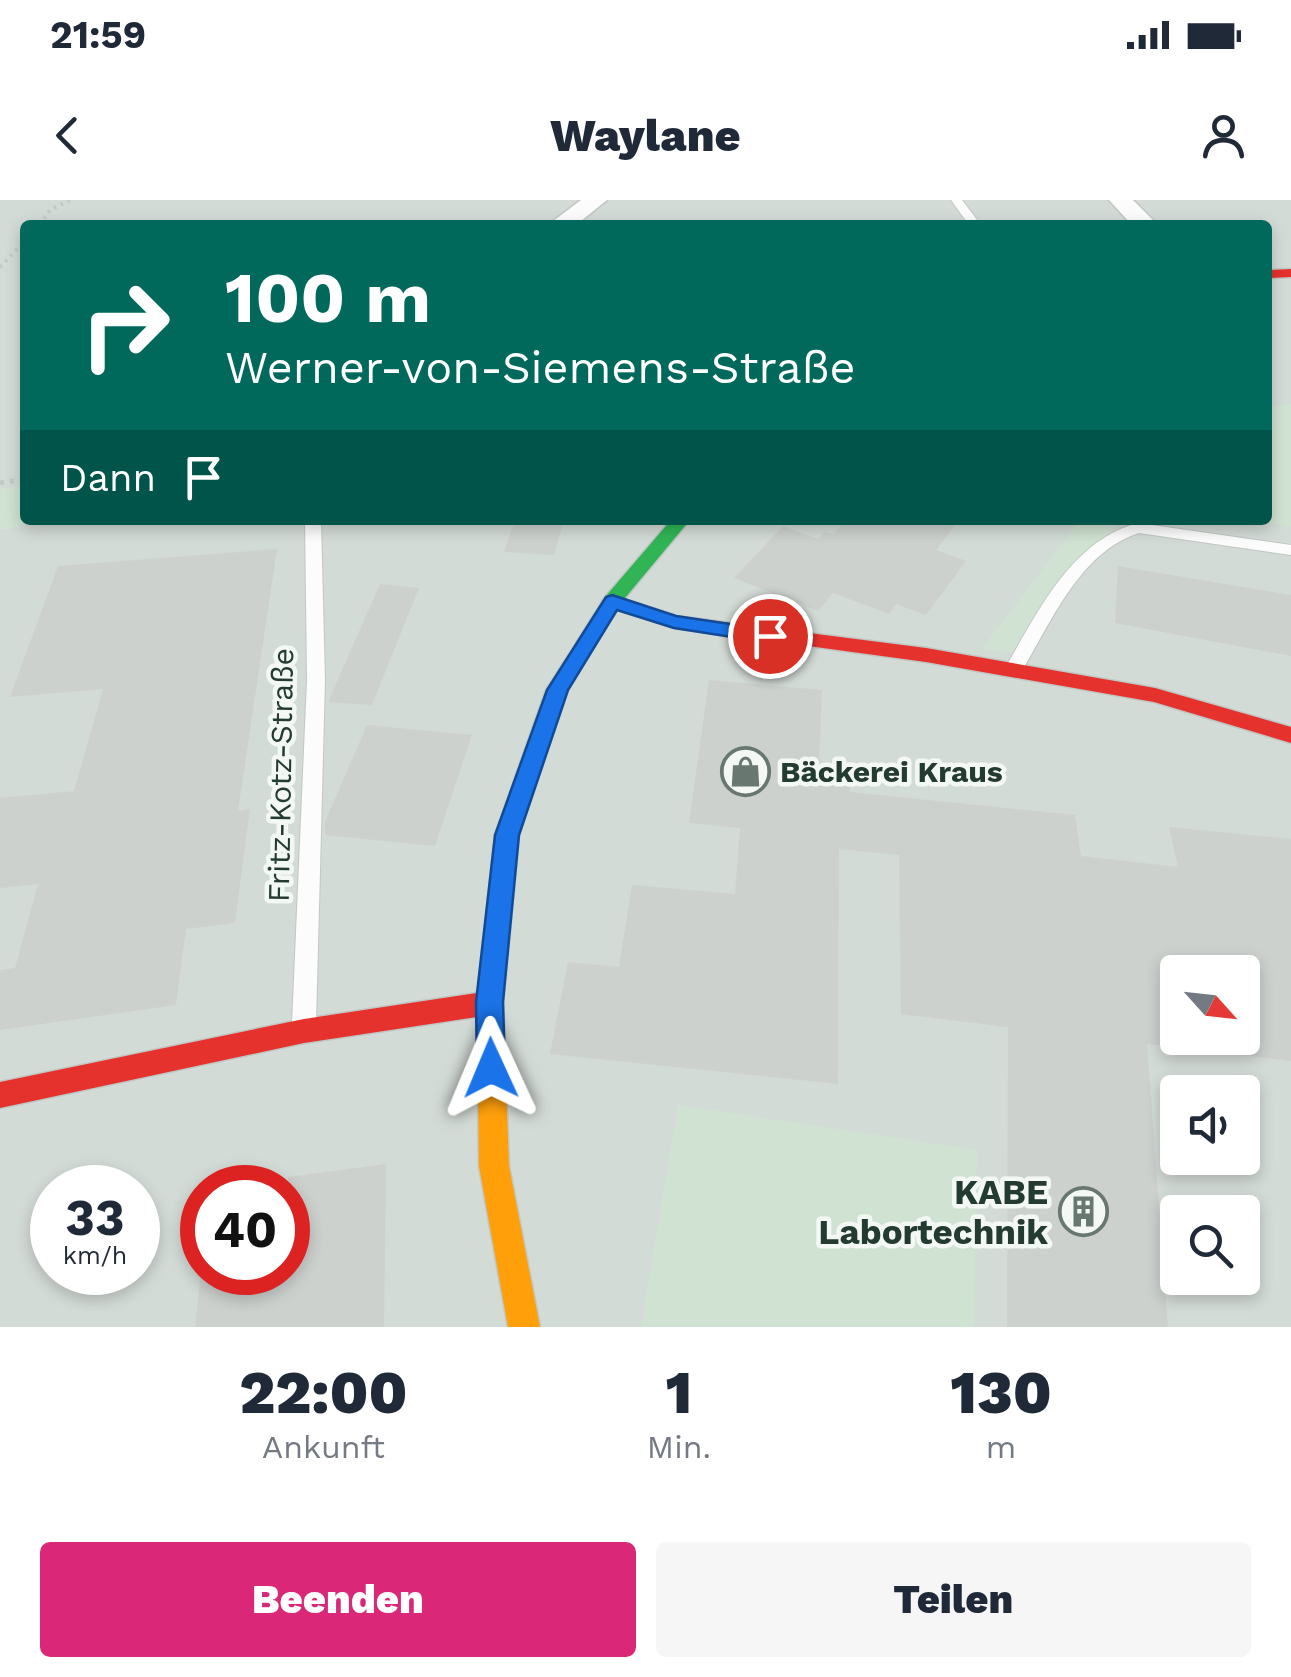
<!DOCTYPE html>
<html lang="de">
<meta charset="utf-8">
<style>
body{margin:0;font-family:"Work Sans",sans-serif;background:#f6f6f7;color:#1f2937;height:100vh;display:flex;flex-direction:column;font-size:38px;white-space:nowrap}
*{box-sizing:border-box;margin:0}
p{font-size:32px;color:#747a83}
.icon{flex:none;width:55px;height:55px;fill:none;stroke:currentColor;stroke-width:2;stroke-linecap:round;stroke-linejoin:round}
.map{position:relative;height:1127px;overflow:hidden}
.sheet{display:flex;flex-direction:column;background:#fff;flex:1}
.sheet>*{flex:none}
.top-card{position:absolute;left:20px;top:20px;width:1252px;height:305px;border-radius:10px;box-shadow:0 5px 15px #0003;background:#00695c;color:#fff;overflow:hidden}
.needle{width:65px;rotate:117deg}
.fabs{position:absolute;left:1160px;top:755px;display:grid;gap:20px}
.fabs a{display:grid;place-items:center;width:100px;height:100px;border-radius:10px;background:#fff;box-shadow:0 5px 15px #0003;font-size:50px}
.speed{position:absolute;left:30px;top:965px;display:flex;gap:20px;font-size:50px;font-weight:700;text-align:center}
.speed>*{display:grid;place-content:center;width:130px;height:130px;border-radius:50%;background:#fff;box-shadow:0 5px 15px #0003;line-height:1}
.speed small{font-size:25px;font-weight:400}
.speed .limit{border:15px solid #d22;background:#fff;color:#111}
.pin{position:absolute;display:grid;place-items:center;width:85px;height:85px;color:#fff;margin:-42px;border:5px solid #fff;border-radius:50%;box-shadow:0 2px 10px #0007}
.me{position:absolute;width:110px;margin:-55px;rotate:359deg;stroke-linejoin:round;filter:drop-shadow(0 0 8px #0008)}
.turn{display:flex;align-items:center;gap:35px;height:210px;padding:0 40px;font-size:45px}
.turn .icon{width:130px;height:130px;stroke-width:2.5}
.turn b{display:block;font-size:70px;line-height:85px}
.then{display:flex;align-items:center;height:95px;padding:0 40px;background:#0003;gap:20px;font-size:38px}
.eta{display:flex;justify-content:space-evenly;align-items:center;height:170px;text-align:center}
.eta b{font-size:60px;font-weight:800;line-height:70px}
.cta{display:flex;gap:20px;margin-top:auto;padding:20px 40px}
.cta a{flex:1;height:115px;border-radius:10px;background:#db2777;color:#fff;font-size:40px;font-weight:800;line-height:115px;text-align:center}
.cta a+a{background:#f6f6f7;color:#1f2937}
.status{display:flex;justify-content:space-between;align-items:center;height:70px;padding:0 50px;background:#fff;direction:ltr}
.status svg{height:28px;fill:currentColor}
header{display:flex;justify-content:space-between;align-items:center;height:130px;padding:0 40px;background:#fff;font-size:45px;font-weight:800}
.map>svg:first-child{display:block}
.built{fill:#d3dbd6;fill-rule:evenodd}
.green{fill:#d0e2d2}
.building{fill:#ccd1ce}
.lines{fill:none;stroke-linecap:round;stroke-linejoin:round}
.lane-casing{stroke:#c2c7c4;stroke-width:2}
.street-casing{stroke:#c2c7c4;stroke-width:3}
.fast-casing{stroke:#c0c7c4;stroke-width:3}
.slow-casing{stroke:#c0c7c4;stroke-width:3}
.jam-casing{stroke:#c0c7c4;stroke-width:3}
.path-far1{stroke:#c2cac5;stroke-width:4;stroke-dasharray:2.5 5;stroke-linecap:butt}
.path{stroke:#c2cac5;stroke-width:5;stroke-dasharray:4 6;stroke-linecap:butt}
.lane{fill:#fbfcfb;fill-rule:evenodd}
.street{fill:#fbfcfb;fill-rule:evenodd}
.fast{fill:#30b455;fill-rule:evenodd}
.slow{fill:#ff9f0a;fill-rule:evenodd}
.jam{fill:#e5322d;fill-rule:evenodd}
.route{fill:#1a73e8;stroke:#114b97;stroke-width:2.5}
.labels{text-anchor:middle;stroke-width:9;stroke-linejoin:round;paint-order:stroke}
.poi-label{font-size:30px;font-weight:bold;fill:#243b31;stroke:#f3f8f5;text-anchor:start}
.street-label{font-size:30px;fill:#243b31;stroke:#f3f8f5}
.near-poi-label{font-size:35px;font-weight:bold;fill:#243b31;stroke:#f3f8f5;text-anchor:end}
</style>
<div class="status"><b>21:59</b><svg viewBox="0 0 49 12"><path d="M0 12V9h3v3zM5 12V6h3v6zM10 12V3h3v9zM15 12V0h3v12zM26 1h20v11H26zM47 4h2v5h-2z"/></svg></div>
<header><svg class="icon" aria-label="back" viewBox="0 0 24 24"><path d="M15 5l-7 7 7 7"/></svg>Waylane<svg class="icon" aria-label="person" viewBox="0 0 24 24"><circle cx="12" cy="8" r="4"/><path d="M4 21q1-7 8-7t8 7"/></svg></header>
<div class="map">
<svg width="1291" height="1127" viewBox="0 0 1291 1127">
<rect width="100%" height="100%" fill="#e5eae7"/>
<path class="built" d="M 0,0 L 1291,0 L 1291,1127 L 0,1127 L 0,330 L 47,320 L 1268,320 L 1268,25 L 25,25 L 25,286 L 0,290 ZM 1178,772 L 1242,772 L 1242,838 L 1178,838 ZM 1178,892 L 1242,892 L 1242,958 L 1178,958 ZM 52,988 L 138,988 L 138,1072 L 52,1072 ZM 202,988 L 288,988 L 288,1072 L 202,1072 ZM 1178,1012 L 1242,1012 L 1242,1078 L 1178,1078 Z"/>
<path class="green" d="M 1291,204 L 1291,326 L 1251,320 L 1268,320 L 1268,207 Z
M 25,286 L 25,320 L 47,320 L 0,330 L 0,290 Z
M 1080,320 L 1119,320 L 1016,453 L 982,449 Z
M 678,905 L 977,950 L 974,1127 L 641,1127 Z"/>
<path class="building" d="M 515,320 L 564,320 L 554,355 L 504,352 Z
M 846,320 L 959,320 L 936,350 L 966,361 L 926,415 L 896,404 L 889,414 L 833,393 L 818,411 L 734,378 L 783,326 L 819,339 L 824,332 L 834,334 Z
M 277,349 L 238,611 L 250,609 L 235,723 L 186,729 L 176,805 L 0,830 L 0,770 L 15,768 L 38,684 L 0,688 L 0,598 L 74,591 L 103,489 L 10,497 L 58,366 Z
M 1118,366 L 1291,395 L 1291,456 L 1115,423 Z
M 380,384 L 419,388 L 372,505 L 328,502 Z
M 709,480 L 822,490 L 819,568 L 850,571 L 850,592 L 1075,615 L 1081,656 L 1178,667 L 1169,627 L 1291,639 L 1291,861 L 1242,855 L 1242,772 L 1178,772 L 1178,847 L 1147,844 L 1168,1127 L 1007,1127 L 1008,827 L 901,814 L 899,655 L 839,649 L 838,884 L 550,854 L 568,762 L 619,767 L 632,685 L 735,694 L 740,628 L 689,623 Z
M 367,525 L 472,535 L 435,646 L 325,635 L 325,622 Z
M 386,964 L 384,1127 L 195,1127 L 201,1072 L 288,1072 L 288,977 Z"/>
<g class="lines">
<defs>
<path id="lane" d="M 951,0 L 962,0 L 981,25 L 969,25 Z
M 305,320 L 321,320 L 325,480 L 316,824 L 313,832 L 304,835 L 295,832 L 292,824 L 307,480 Z
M 1138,323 L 1291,345 L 1291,355 L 1139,333 C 1079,352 1050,425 1020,474 L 1006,474 L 1004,470 C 1037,414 1070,341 1138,323 Z"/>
<path id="street" d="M 581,0 L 607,0 L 576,25 L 548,25 Z
M 1109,0 L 1133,0 L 1158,25 L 1132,25 Z"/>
<path id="fast" d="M 671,320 L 690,320 L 620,404 L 584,463 L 570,463 L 567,458 L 605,397 Z"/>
<path id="slow" d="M 577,451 L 587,458 L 568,490 L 519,635 L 503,803 L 509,966 L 540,1127 L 508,1127 L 479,966 L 477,803 L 495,635 L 546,490 L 570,453 Z"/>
<path id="jam" d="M 1291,69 L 1291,77 L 1268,78 L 1268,70 Z
M 612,395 L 676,416 L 926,448 L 1155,488 L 1291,527 L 1291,543 L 1154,502 L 926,462 L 674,428 L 605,405 L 602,401 Z
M 490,791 L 500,795 L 503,803 L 500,811 L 490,815 L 304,843 L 0,908 L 0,882 L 304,819 Z"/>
</defs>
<use href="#lane" class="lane-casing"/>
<use href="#street" class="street-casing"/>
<use href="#fast" class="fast-casing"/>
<use href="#slow" class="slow-casing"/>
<use href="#jam" class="jam-casing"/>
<path class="path-far1" d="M 40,25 L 50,10 L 70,0
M 0,67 L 25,41"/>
<path class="path" d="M 0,283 L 25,279"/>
<use href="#lane" class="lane"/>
<use href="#street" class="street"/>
<use href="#fast" class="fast"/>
<use href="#slow" class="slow"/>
<use href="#jam" class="jam"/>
</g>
<path class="route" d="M 612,395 L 676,416 L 770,430 L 780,436 L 770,443 L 674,428 L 617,410 L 568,490 L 519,635 L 503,802 L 505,868 L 501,877 L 491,881 L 481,877 L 477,868 L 476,802 L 495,635 L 547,490 L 606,397 Z"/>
<defs>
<symbol id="shop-ring" viewBox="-11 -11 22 22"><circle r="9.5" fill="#f3f8f5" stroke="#687871" stroke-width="1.5"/><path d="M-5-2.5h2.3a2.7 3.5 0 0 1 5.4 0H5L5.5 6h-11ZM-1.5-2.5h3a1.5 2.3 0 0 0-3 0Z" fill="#687871"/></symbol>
<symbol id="building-ring" viewBox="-11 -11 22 22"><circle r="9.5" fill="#f3f8f5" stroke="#687871" stroke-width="1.5"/><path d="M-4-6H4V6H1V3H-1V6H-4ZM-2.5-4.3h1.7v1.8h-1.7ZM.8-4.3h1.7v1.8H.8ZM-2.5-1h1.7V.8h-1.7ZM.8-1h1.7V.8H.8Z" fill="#687871"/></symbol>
</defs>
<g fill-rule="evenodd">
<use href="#shop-ring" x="718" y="544" width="55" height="55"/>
<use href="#building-ring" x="1056" y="984" width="55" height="55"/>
</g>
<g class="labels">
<g class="poi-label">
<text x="780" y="582">Bäckerei Kraus</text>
</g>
<g class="street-label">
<text transform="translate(281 575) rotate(-89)" y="10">Fritz-Kotz-Straße</text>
</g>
<g class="near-poi-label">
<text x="1048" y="1004">KABE<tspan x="1048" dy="40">Labortechnik</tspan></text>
</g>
</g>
</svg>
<div class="fabs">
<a><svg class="needle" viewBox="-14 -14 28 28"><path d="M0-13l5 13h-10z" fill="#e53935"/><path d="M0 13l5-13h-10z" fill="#747a83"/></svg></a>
<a><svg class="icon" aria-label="sound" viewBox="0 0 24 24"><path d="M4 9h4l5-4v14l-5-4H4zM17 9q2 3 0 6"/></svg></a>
<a><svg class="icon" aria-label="search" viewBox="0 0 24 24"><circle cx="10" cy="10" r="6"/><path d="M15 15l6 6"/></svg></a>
</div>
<div class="speed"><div>33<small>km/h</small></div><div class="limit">40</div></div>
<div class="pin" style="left:770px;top:436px;background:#d93025"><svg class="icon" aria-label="arrive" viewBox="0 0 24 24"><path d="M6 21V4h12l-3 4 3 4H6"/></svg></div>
<svg class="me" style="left:491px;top:868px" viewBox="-20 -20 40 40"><path d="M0-17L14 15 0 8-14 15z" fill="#1a73e8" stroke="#fff" stroke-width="4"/></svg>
<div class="top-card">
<div class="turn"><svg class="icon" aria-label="right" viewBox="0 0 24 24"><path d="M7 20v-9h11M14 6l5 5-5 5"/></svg><div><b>100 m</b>Werner-von-Siemens-Straße</div></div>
<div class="then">Dann<svg class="icon" aria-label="arrive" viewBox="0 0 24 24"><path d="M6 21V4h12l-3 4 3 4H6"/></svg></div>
</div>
</div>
<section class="sheet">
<div class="eta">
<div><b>22:00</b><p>Ankunft</p></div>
<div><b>1</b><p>Min.</p></div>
<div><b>130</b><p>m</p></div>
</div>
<div class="cta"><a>Beenden</a><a>Teilen</a></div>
</section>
